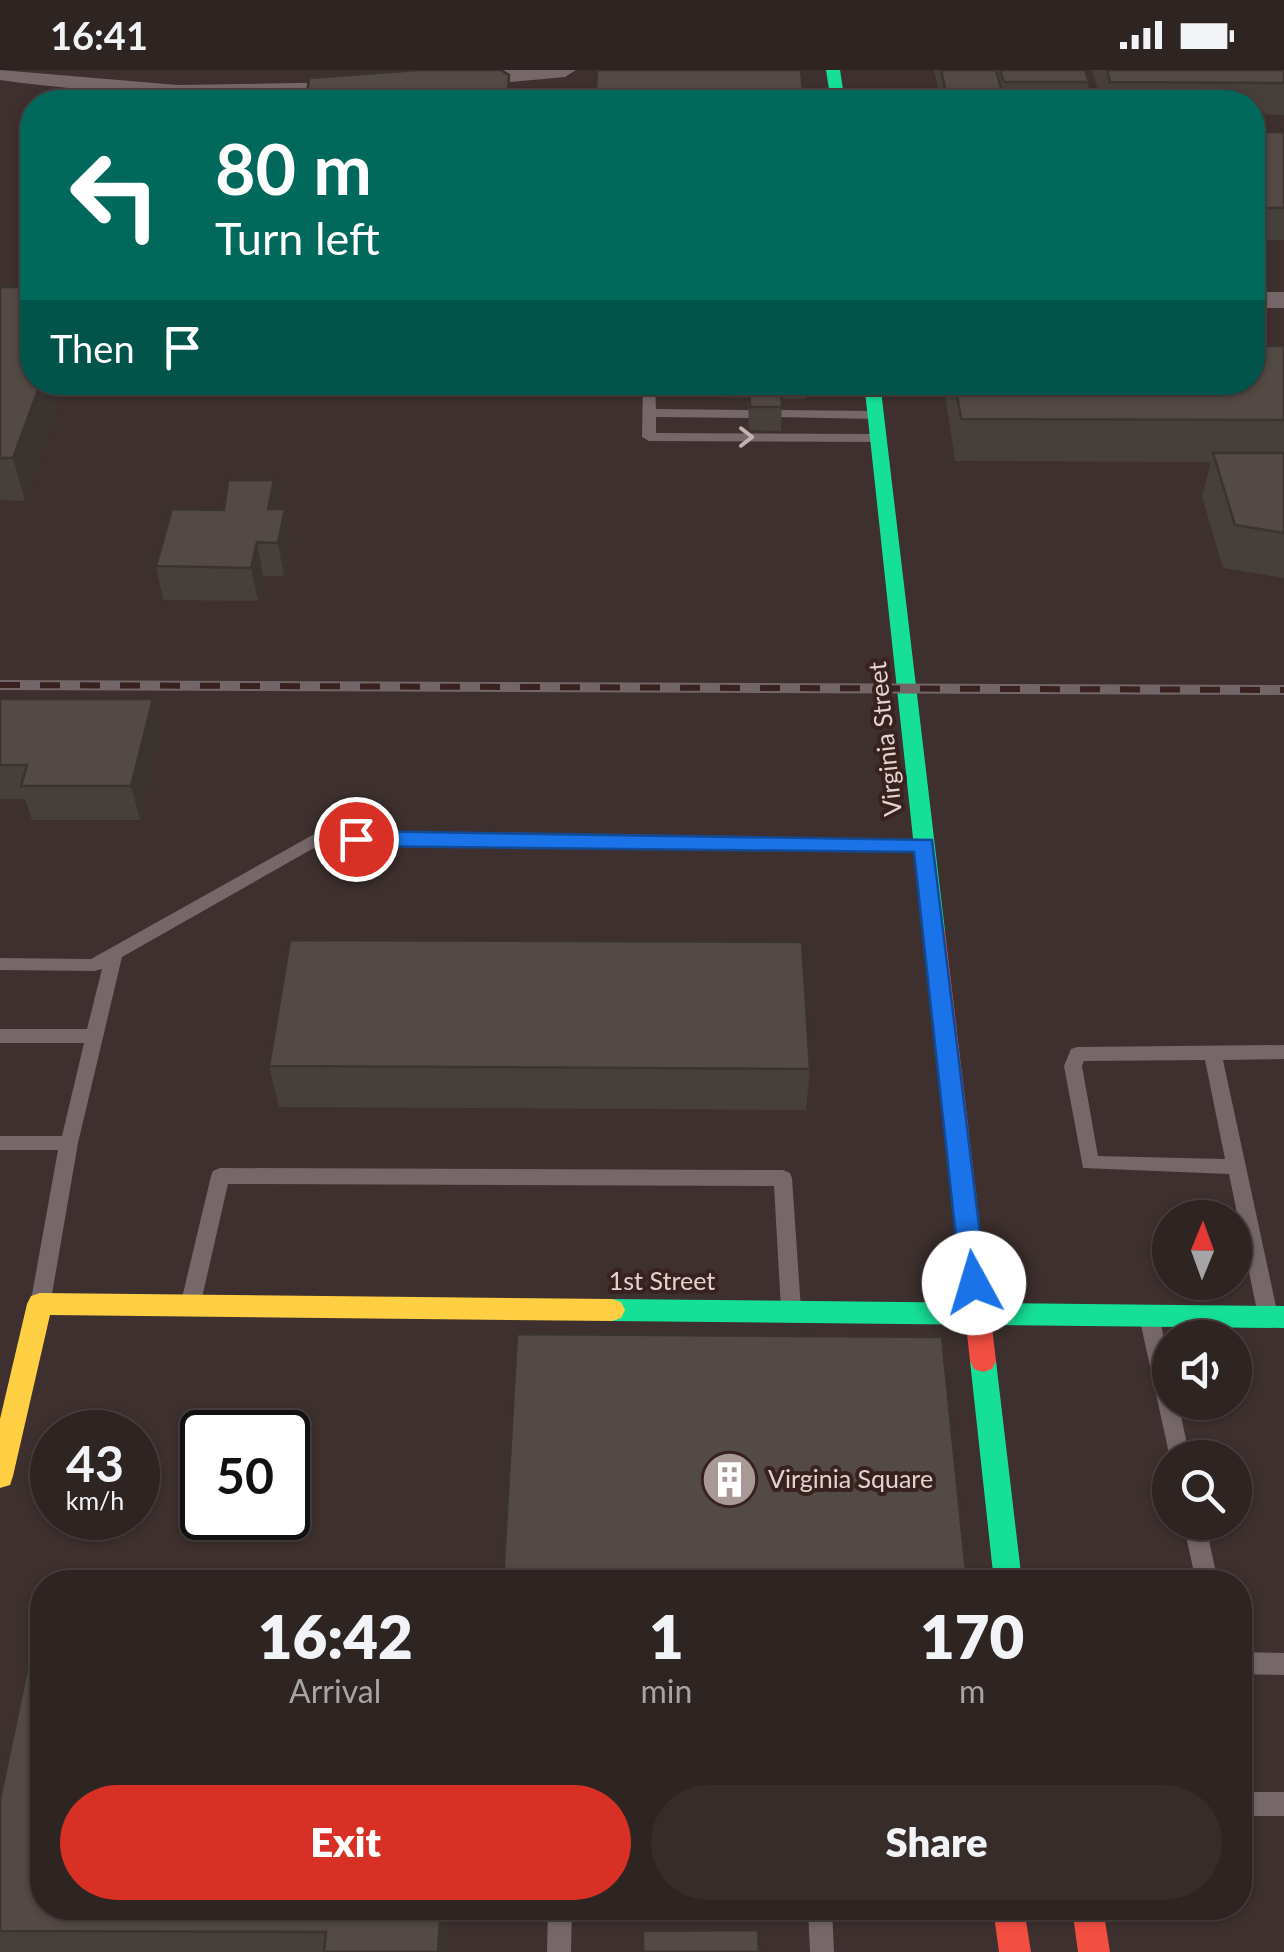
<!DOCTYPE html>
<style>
body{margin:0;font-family:Lato,sans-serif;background:#362c2a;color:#f1f3f6;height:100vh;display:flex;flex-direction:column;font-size:38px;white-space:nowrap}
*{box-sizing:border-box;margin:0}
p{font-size:32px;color:#a7a4a5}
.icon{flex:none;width:55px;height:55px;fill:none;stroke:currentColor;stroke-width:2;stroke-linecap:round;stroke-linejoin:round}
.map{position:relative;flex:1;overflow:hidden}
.details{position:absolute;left:30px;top:1500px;width:1222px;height:350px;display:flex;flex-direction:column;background:#2e2422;border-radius:40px;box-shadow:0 2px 8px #0004,0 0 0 2px #494140}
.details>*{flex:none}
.guide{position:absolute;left:20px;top:20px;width:1245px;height:305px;border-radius:40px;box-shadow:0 2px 8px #0004,0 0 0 2px #494140;background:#00695c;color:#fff;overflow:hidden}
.needle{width:65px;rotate:1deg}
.buttons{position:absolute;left:1152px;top:1130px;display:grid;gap:20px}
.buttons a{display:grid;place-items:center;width:100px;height:100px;border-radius:50%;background:#2e2422;box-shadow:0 2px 8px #0004,0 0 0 2px #494140;font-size:50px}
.speed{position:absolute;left:30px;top:1340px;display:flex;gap:20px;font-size:50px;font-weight:700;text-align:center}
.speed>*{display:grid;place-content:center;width:130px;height:130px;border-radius:50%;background:#2e2422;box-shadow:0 2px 8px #0004,0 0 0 2px #494140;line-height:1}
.speed small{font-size:25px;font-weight:400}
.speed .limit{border:5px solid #111;border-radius:15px;background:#fff;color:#111}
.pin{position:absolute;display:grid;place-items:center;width:85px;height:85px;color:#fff;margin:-42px;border:5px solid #fff;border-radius:50%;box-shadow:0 2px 10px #0007}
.me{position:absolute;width:110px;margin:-55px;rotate:354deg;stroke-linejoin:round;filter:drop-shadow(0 0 8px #0008)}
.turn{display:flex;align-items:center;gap:35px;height:210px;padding:0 30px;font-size:45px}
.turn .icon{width:130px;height:130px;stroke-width:2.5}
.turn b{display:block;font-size:70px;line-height:85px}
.then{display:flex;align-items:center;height:95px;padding:0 30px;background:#0003;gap:20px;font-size:38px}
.eta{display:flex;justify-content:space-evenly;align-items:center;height:170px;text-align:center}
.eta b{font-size:60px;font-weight:800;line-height:70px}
.cta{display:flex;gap:20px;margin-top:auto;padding:20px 30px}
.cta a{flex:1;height:115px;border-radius:60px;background:#d93025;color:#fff;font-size:40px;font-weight:800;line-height:115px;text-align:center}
.cta a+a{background:#362c2a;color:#f1f3f6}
.status{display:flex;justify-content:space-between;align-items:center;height:70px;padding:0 50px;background:#2e2422;direction:ltr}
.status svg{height:28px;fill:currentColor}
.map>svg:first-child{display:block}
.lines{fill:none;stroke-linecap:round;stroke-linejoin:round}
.lane{fill:#75676a;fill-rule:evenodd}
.street{fill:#75676a;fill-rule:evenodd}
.fast{fill:#16e098;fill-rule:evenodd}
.slow{fill:#ffcf43;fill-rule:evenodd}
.jam{fill:#f24e42;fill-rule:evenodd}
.rail-casing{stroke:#736668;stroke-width:10}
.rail{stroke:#38211e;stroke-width:6;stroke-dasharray:20;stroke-linecap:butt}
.wall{fill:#473f3b}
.shaded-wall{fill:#3a3330}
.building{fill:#534945;stroke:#3a3330;stroke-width:2.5}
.oneway{stroke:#c1b2b1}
.route{fill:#1a73e8;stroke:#114b97;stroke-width:2.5}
.labels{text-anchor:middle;stroke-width:8;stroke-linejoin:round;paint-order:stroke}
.street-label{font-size:25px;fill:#e2d2d0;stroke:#38211e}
.poi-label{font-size:25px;fill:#e2d2d0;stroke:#38211e;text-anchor:start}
</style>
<div class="status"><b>16:41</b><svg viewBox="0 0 49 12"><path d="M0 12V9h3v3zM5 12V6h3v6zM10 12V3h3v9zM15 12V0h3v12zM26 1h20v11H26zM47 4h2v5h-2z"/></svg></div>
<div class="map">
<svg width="1284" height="1882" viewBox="0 0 1284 1882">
<rect width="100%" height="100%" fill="#3d302e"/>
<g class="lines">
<path class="lane" d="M 643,312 L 655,312 L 656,339 L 748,340 L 755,344 L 748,348 L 656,347 L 656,363 L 878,364 L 885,368 L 878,372 L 649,371 L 642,367 Z
M 780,340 L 875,341 L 882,345 L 875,349 L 775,347 L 773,344 Z
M 318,762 L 921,769 L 929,775 L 921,781 L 321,774 L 122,887 L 78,1073 L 51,1230 L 48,1236 L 41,1238 L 34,1236 L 31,1230 L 58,1080 L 0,1080 L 0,1066 L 62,1066 L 84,973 L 0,973 L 0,959 L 87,959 L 102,899 L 94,901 L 0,900 L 0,888 L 91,889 Z
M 1284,975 L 1284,989 L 1223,990 L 1277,1241 L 1274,1247 L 1267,1250 L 1260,1247 L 1257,1241 L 1229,1104 L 1083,1098 L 1064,996 L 1071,979 L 1077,977 ZM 1205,990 L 1225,1089 L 1098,1086 L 1082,996 L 1084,991 Z
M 220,1098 L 783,1100 L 790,1103 L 792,1108 L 801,1239 L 798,1245 L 791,1248 L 784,1245 L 781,1239 L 774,1116 L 228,1114 L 201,1232 L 198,1238 L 191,1240 L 184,1238 L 181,1232 L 211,1106 L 213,1101 Z
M 1149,1237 L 1156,1240 L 1159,1246 L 1170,1296 L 1170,1332 L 1178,1332 L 1190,1388 L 1170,1388 L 1139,1246 L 1142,1240 Z
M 1183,1452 L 1205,1452 L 1218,1512 L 1196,1512 Z
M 1240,1582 L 1284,1583 L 1284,1605 L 1240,1604 Z
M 1240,1722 L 1284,1722 L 1284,1746 L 1240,1746 Z
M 548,1838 L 572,1838 L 571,1882 L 547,1882 Z
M 808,1838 L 832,1838 L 834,1882 L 810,1882 Z"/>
<path class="street" d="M 0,0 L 178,15 L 358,12 L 369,19 C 342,47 51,18 0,10 Z
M 493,0 L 576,0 L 565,7 L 458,17 L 447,10 L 458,3 Z
M 1252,222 L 1284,222 L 1284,238 L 1252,238 Z"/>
<path class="fast" d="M 826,0 L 840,0 L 845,32 L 831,32 Z
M 864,312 L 880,312 L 945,861 L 934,869 L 923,861 Z
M 612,1229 L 1284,1236 L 1284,1258 L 612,1251 L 603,1248 L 599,1240 L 603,1232 Z
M 983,1280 L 992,1283 L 996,1291 L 1022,1512 L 994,1512 L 970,1291 L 974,1283 Z"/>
<path class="slow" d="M 40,1223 L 612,1229 L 621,1232 L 625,1240 L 621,1248 L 612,1251 L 50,1245 L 13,1406 L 10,1415 L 0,1418 L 0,1349 L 27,1234 L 31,1226 Z"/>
<path class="jam" d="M 934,853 L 945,861 L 996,1291 L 992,1299 L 983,1302 L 974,1299 L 970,1291 L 923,861 Z
M 993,1838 L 1024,1838 L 1031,1882 L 999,1882 Z
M 1072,1838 L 1103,1838 L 1110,1882 L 1078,1882 Z"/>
<defs>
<path id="rail" d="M 0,615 L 1284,620"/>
</defs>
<use href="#rail" class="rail-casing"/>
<use href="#rail" class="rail"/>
</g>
<path class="wall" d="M 934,0 L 1085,0 L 1089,12 L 1086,32 L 941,32 Z
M 1092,0 L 1284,0 L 1284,45 L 1252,44 L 1252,32 L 1101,32 Z
M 1252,57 L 1254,62 L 1284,62 L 1284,170 L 1252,170 Z
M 0,217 L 25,431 L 0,430 Z
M 1284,276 L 1284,508 L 1223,498 L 1202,426 L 1211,392 L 955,391 L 943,312 L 1252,312 Z
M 719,312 L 807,312 L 806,329 L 782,329 L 781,361 L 749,360 L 748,328 L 719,327 Z
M 274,410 L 279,439 L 285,439 L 291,473 L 284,506 L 263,506 L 258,531 L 163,530 L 156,496 L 224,440 Z
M 0,629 L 161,663 L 140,750 L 32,750 L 25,729 L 0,729 Z
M 269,996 L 810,999 L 806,1040 L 279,1037 Z
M 0,1729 L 42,1838 L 449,1838 L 447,1882 L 0,1882 Z"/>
<path class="shaded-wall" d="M 41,312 L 67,312 L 25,431 L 13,388 Z
M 274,410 L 280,444 L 268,439 Z
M 285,439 L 291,473 L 284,506 L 278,473 Z
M 257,472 L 263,506 L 258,531 L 251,498 Z
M 153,629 L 161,663 L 140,750 L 131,716 Z
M 441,1838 L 449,1838 L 447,1882 L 438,1882 Z"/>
<path class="building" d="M 417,0 L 501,0 L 509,5 L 508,20 L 596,20 L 597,0 L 801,0 L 804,32 L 306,32 L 309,8 Z
M 941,0 L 996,0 L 1002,22 L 946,22 Z
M 1000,0 L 1085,0 L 1089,12 L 1004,12 Z
M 1107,0 L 1284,0 L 1284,13 L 1110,12 Z
M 1252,62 L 1284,62 L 1284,138 L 1257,138 L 1252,125 Z
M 0,217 L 32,217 L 32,312 L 41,312 L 13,388 L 0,388 Z
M 1252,276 L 1284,276 L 1284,350 L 961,349 L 955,312 L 1252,312 Z
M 749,312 L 781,312 L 782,337 L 750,337 Z
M 1213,383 L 1284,383 L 1284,463 L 1235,455 Z
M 228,410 L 274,410 L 268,439 L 285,439 L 278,473 L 257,472 L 251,498 L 156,496 L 172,439 L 224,440 Z
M 0,629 L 153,629 L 131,716 L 21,716 L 27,695 L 0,695 Z
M 290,870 L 802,872 L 810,999 L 269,996 Z
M 517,1264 L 942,1267 L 967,1512 L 503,1512 Z
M 48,1504 L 399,1506 L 398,1512 L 46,1512 Z
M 42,1528 L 42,1838 L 441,1838 L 438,1882 L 324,1882 L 326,1862 L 0,1861 L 0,1729 Z
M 758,1860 L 759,1882 L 643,1882 L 643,1861 Z"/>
<defs><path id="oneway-chevron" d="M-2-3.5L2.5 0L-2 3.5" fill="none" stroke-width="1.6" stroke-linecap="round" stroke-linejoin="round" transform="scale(2.5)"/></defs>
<use class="oneway" href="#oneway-chevron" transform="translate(746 367)"/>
<path class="route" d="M 356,761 L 932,770 L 986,1213 L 982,1220 L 974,1224 L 961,1213 L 914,782 L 356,776 L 346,769 Z"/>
<defs>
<symbol id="building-disc" viewBox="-11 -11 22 22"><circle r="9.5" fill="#a89997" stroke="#38211e"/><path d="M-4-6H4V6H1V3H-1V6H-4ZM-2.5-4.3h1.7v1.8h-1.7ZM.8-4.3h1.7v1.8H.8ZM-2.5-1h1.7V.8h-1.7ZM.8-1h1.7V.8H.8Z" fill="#fff"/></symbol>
</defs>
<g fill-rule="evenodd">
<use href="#building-disc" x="698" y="1378" width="63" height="63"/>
</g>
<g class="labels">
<g class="street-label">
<text transform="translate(885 669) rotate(-96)" y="9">Virginia Street</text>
<text x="662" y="1220">1st Street</text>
</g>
<g class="poi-label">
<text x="768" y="1418">Virginia Square</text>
</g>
</g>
</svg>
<div class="buttons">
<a><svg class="needle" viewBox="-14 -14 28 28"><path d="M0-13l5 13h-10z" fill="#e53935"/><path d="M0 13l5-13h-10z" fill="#a7a4a5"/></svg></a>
<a><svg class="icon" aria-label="sound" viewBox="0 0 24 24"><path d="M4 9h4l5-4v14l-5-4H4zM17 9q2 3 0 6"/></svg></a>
<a><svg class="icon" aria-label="search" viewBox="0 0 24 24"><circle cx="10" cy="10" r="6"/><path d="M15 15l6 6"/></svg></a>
</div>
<div class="speed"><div>43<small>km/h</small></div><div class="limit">50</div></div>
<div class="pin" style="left:356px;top:769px;background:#d93025"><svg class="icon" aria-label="arrive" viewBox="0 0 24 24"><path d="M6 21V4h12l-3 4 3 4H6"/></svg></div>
<svg class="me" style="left:974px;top:1213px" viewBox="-20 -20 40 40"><circle r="19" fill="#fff"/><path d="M0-13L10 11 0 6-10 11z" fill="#1a73e8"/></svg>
<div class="guide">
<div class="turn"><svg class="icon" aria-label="left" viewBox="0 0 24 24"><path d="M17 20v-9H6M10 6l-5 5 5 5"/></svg><div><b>80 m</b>Turn left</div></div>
<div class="then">Then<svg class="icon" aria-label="arrive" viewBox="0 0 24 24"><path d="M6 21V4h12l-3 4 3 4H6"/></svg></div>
</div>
<section class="details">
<div class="eta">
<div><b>16:42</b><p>Arrival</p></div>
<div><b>1</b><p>min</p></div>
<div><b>170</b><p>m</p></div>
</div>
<div class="cta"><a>Exit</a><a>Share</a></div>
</section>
</div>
